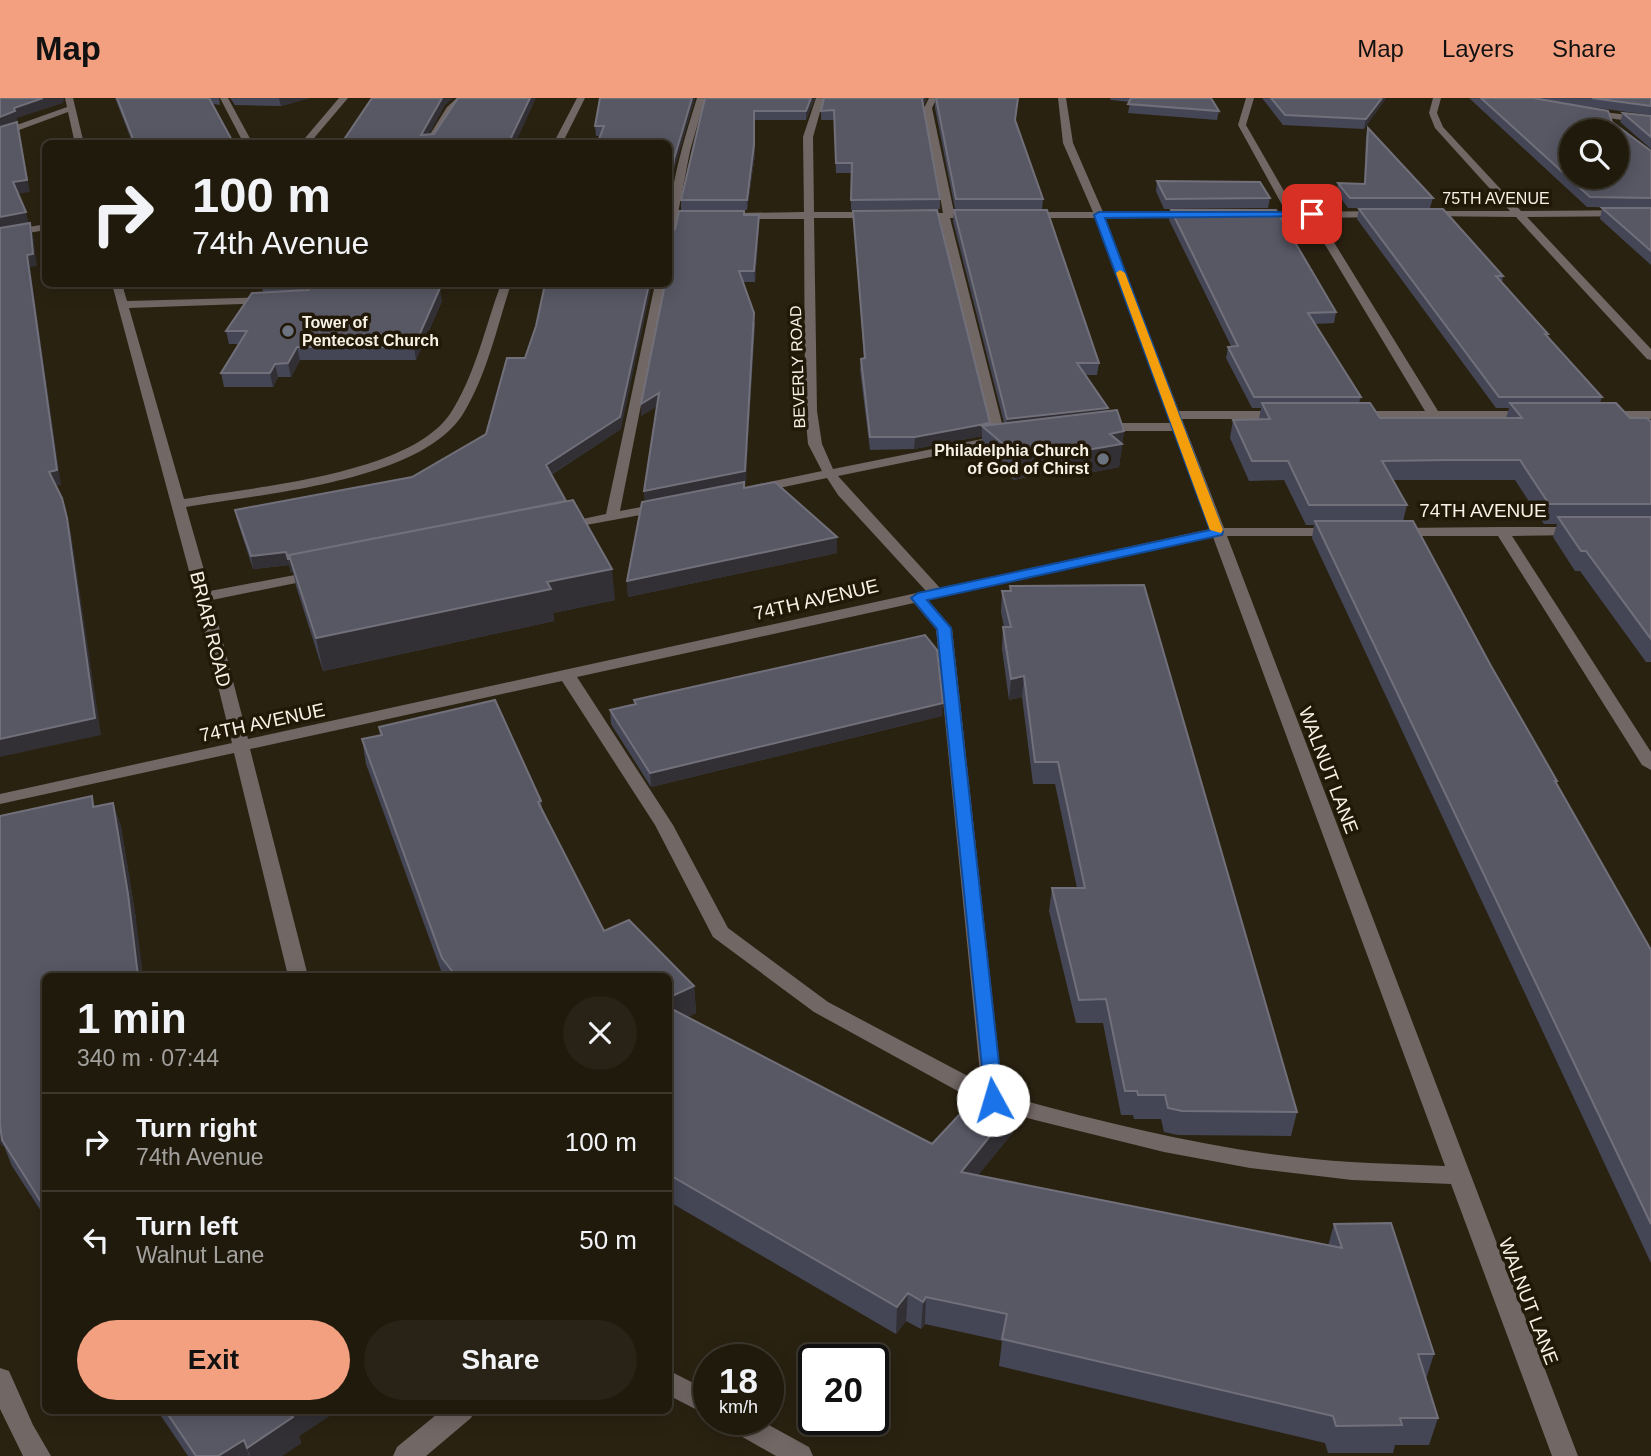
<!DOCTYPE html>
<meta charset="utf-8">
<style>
body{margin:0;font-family:Arial,sans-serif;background:#282316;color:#f1f3f6;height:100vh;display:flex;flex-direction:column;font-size:26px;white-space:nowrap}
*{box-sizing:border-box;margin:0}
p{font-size:23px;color:#a2a19d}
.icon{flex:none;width:38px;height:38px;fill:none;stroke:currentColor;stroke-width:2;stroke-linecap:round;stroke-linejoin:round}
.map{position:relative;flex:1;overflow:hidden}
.sheet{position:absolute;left:42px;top:875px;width:630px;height:441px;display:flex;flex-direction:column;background:#201a0d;border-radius:10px;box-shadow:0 4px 18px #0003,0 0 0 2px #3d382e}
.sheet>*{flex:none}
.top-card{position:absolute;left:42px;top:42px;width:630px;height:147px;border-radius:10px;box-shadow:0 4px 18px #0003,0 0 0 2px #3d382e;background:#201a0d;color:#f1f3f6;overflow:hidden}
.controls{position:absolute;left:1559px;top:21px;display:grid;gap:14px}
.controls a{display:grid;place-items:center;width:70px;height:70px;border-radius:50%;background:#201a0d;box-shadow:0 4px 18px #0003,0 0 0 2px #3d382e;font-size:35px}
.speed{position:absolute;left:693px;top:1246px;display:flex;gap:14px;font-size:35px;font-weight:700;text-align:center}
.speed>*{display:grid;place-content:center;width:91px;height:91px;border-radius:50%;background:#201a0d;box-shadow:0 4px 18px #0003,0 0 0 2px #3d382e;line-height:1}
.speed small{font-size:18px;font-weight:400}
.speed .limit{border:4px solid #111;border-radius:10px;background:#fff;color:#111}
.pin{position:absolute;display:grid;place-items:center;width:60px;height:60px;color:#fff;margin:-30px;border-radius:14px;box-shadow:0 4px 10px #0006}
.me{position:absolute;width:77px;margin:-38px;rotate:354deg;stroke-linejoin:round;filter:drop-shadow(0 0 5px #0008)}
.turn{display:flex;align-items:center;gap:24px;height:147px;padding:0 35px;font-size:32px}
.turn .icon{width:91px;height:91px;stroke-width:2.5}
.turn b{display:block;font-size:49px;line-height:60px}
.round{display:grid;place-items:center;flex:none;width:74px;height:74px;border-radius:37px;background:#282316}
.head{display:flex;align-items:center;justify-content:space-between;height:119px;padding:0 35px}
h1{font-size:42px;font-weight:700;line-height:52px}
.action{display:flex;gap:14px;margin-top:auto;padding:14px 35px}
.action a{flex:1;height:80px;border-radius:42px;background:#f2a080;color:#111;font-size:28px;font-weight:700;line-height:80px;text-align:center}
.action a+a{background:#282316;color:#f1f3f6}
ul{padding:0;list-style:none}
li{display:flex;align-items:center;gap:21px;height:98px;padding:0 35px;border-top:2px solid #3d382e}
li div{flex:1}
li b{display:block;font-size:26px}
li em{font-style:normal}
header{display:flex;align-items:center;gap:42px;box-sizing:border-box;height:98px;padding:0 35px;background:#f2a080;color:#111}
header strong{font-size:33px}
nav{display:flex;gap:38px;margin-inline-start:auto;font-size:24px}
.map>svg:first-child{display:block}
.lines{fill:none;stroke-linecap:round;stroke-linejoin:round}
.minor{fill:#716764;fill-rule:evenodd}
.wall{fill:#444656}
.shaded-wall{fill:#323034}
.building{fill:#585865;stroke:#71707a;stroke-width:2;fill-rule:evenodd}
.route{fill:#1a73e8;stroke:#114b97;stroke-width:2}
.slow{fill:#f59e0b}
.worship-dot{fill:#6b7280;stroke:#211808;stroke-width:2.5}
.labels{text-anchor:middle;stroke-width:7;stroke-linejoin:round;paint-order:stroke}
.far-street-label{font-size:16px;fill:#f7f1e6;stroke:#211808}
.far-poi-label{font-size:16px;font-weight:bold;fill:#f7f1e6;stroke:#211808;text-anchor:start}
.street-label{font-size:19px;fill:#f7f1e6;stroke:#211808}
</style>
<header>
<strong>Map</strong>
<nav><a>Map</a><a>Layers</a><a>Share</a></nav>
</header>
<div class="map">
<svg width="1651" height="1358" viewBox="0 0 1651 1358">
<rect width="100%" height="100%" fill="#2a2211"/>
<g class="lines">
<path class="minor" d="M 65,0 L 73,0 L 84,46 L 75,46 L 68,14 L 0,39 L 0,33 L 67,9 Z
M 220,0 L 228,0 L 253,46 L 244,46 Z
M 339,0 L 348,0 L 309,46 L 300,46 Z
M 457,0 L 466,0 L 453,13 L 433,46 L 424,46 L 447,9 Z
M 577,0 L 585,0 L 562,46 L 553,46 Z
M 697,0 L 705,0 L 690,53 L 678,115 L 699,115 L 704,118 L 699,121 L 677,121 L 673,141 L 668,144 C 668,94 682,48 697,0 Z
M 816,0 L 824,0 L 813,39 L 814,114 L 874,114 L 879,117 L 874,120 L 814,120 L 817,313 L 822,346 L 833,371 L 992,339 L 940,121 L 916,121 L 911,118 L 916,115 L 943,115 L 924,10 L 929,0 L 937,0 L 932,10 L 954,114 L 976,114 L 981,117 L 976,120 L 950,120 L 1006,341 L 999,345 L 838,378 L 940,490 L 1210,431 L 1174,333 L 1100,333 L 1094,329 L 1100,325 L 1171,325 L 1095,120 L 1025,120 L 1020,117 L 1025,114 L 1093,114 L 1063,45 L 1058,0 L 1066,0 L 1073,45 L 1103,114 L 1193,114 L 1198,117 L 1193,120 L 1105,120 L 1179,313 L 1282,313 L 1288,317 L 1282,321 L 1182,321 L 1224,430 L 1336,430 L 1343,434 L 1336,438 L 1227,438 L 1578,1358 L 1552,1358 L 1451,1086 L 1352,1082 L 1250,1070 L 1164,1054 L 1035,1022 L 985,1008 L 814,914 L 713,839 L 655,727 L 562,583 L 250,651 L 308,878 L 288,878 L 234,655 L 0,706 L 0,696 L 232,645 L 196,499 L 112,186 L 122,186 L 127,203 L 270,199 L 276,202 L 270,205 L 129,210 L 184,401 C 253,389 408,377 450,316 C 475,278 485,229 501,186 L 511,186 C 497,229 487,277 463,316 C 420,384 260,396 186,409 L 210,493 L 316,473 L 323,477 L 316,481 L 212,502 L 248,641 L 926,493 L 838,397 L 827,380 L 755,395 L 748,391 L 755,387 L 822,373 L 808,346 L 805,313 L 804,121 L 738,121 L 733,118 L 738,115 L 804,114 L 803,39 ZM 1213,439 L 1445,1068 C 1395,1066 1345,1065 1295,1059 C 1196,1048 1099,1023 1003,997 L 952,530 L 928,502 ZM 914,505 L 936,531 L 981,985 L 828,904 L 728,830 L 673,727 L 577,579 Z
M 1246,0 L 1254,0 L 1246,27 L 1296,114 L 1382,113 L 1387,116 L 1382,119 L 1319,120 L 1438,313 L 1530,313 L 1536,317 L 1534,320 L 1351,320 L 1349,317 L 1355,313 L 1425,313 L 1309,120 L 1256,120 L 1251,117 L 1256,114 L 1286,114 L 1238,27 Z
M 1433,0 L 1441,0 L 1437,15 L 1443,29 L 1521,113 L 1651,112 L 1651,118 L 1527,119 L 1651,251 L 1651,262 L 1647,261 L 1516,119 L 1420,118 L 1420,114 L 1424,113 L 1510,113 L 1435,30 L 1429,15 Z
M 1589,12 L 1651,20 L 1651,26 L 1586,17 Z
M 46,126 L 46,132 L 0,140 L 0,134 Z
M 655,186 L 665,186 L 620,413 L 662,405 L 669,409 L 662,413 L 559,432 L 559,426 L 606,416 Z
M 1604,313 L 1651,313 L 1651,321 L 1600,320 L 1598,317 Z
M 1502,429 L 1578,429 L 1585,433 L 1578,437 L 1512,438 L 1651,654 L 1651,672 L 1642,667 L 1498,438 L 1396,438 L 1389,434 L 1396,430 Z
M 0,1270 L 9,1273 L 33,1327 L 51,1358 L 23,1358 L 0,1311 Z
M 668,1272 L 709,1293 L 709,1318 L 668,1297 Z
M 442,1312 L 475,1312 L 471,1320 L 426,1358 L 393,1358 L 397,1349 Z
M 721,1321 L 758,1321 L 809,1349 L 813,1358 L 776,1358 L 725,1329 Z"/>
</g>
<path class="wall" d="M 115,0 L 219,0 L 220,7 L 213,6 L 234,46 L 133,46 Z
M 230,0 L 310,0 L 281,8 L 235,7 Z
M 600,0 L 695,0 L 674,71 L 600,38 L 596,38 L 595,28 Z
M 705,0 L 815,0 L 806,22 L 754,22 L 755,56 L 747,112 L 681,112 L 681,102 Z
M 824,0 L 927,0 L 923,8 L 940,101 L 940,111 L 851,112 L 851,75 L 836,75 L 834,22 L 821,22 L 821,13 Z
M 1110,0 L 1211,0 L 1219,13 L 1217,22 L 1128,15 L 1130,4 L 1111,2 Z
M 1262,0 L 1386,0 L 1364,31 L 1283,27 Z
M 1469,0 L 1651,0 L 1651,17 L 1567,6 L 1612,24 L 1651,53 L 1651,110 L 1587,109 Z
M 935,1 L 1015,23 L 1043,101 L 1042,111 L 955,111 L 935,10 Z
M 1623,15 L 1651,18 L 1651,51 L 1620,24 Z
M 1368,30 L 1433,100 L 1430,110 L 1348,110 L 1337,95 L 1338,85 L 1364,86 L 1366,39 Z
M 1157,83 L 1270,100 L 1268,110 L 1164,111 L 1156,93 Z
M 1602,110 L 1651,110 L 1651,167 L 1600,121 Z
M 1359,111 L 1503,178 L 1502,184 L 1548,236 L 1547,239 L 1602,299 L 1600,305 L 1630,320 L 1651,324 L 1651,564 L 1646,564 L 1580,473 L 1575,473 L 1553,439 L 1557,426 L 1544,426 L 1515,382 L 1393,382 L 1407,407 L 1403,423 L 1491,568 L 1557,683 L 1557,686 L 1651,852 L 1651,1165 L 1312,440 L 1314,427 L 1306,427 L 1284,382 L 1249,383 L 1230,340 L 1233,322 L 1259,321 L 1261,310 L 1252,310 L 1226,260 L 1228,249 L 1231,248 L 1169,122 L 1171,112 L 1336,214 L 1334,225 L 1315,226 L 1361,299 L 1359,305 L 1380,320 L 1506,320 L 1509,310 L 1496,310 L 1357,121 Z
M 954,112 L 1099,265 L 1097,277 L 1085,277 L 1108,313 L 1124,333 L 1119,369 L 1068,379 L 1060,372 L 1014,382 L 981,351 L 982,338 L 914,351 L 870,352 L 860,272 L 861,261 L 864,260 L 853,113 L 989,327 L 1004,325 L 953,123 Z
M 744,113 L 745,117 L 759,127 L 755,184 L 743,184 L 755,226 L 745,390 L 837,439 L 837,455 L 628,499 L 627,483 L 645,403 L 644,393 L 657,308 L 641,318 L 641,306 Z
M 261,186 L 308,186 L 303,192 L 308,192 L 312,186 L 433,186 L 431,190 L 442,203 L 416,262 L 300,262 L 291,279 L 278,279 L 273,289 L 224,289 L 221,275 L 239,246 L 229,246 L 226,233 L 263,194 Z
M 621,331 L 551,377 L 615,502 L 553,515 L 554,523 L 323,573 L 296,488 L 293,474 L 291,475 L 289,467 L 253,471 L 238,425 L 235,412 L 412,379 Z
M 1010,488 L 1297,1014 L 1291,1038 L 1178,1037 L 1164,1034 L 1161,1021 L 1134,1021 L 1133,1017 L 1121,1017 L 1103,925 L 1076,925 L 1049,813 L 1052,790 L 1077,790 L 1055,686 L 1033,686 L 1022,599 L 1009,602 L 1002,551 L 1003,529 L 1004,529 L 1001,514 L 1002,493 L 1010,493 Z
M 495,602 L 541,703 L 542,712 L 604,833 L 629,822 L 694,888 L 696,915 L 687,919 L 932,1046 L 990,984 L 1016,1006 L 1014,1033 L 978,1077 L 1328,1148 L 1334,1126 L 1391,1125 L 1434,1256 L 1426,1281 L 1438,1320 L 1429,1347 L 1395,1347 L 1393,1355 L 1328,1355 L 1325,1345 L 999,1268 L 1002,1243 L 925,1226 L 921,1231 L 906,1223 L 896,1236 L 668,1103 L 668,878 L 443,878 L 366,666 L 362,641 L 380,637 L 379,629 Z
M 634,602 L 942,618 L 651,689 L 611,626 L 610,612 L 634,607 Z
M 92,698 L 95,709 L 113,705 L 121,729 L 136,821 L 46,878 L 46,1121 L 12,1068 L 4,1048 L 2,1048 L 0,1044 L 0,718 Z
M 157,1312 L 338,1312 L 299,1338 L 301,1345 L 282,1358 L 188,1358 Z"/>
<path class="shaded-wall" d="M 43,0 L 64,0 L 63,5 L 17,20 L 17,24 L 30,94 L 16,96 L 0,31 L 0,19 L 14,10 Z
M 279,0 L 310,0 L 281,8 Z
M 442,0 L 453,0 L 445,7 L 424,46 L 421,37 Z
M 530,0 L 536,0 L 515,46 L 508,46 Z
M 692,0 L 695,0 L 674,71 L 668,118 L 668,104 L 674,61 Z
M 811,0 L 815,0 L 806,22 L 806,13 Z
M 923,0 L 927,0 L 921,10 L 922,1 Z
M 1382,0 L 1386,0 L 1364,31 L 1366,21 Z
M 754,13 L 755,56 L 747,112 L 747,102 Z
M 26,114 L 29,126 L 0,131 L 0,119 Z
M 759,117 L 759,127 L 755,184 L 754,173 Z
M 30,125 L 33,137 L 37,168 L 30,169 L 61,387 L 53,388 L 49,374 L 27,157 Z
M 300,186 L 308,186 L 302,194 Z
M 425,186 L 433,186 L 424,203 L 422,190 Z
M 649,186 L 652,186 L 621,331 L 547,379 L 546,367 Z
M 440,190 L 442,203 L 416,262 L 414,249 Z
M 754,215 L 746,385 L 645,405 L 644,393 Z
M 297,249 L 300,262 L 291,279 L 288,265 Z
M 275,266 L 278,279 L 273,289 L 270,275 Z
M 659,295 L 660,306 L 641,318 L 641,306 Z
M 1108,310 L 1107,322 L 1006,333 L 1007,321 Z
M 990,325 L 989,334 L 982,328 L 982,338 L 914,351 L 915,339 Z
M 1124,333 L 1119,369 L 1068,379 L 1070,355 L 1110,336 Z
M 1062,348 L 1060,372 L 1014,382 L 1016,357 Z
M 62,400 L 71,435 L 101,637 L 0,659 L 0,641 Z
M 837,439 L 837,455 L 628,499 L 627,483 Z
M 286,454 L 289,467 L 253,471 L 251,458 Z
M 288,461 L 290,461 L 293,474 L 291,475 Z
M 612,471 L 615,502 L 553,515 L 554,523 L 323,573 L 316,540 L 547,484 Z
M 1024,578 L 1022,599 L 1009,602 L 1011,581 Z
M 943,605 L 942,618 L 651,689 L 650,675 Z
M 113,705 L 121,729 L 136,821 L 143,878 L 138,878 Z
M 694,888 L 696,915 L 668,928 L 668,900 Z
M 1016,1006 L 1014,1033 L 959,1101 L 961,1074 Z
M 0,1022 L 2,1042 L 4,1048 L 2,1048 L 0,1044 Z
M 908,1195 L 906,1223 L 896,1236 L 897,1209 Z
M 926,1199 L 925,1226 L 921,1231 L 923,1204 Z
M 291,1312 L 338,1312 L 299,1338 L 301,1345 L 282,1358 L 250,1358 L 247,1350 Z
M 244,1342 L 249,1358 L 218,1358 Z"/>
<path class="building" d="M 0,0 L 43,0 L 14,10 L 15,13 L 0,19 Z
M 117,0 L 209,0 L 234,46 L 135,46 Z
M 372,0 L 442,0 L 421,37 L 434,36 L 458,0 L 530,0 L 508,46 L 341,46 Z
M 600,0 L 692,0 L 674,61 L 668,104 L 668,46 L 597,46 L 604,28 L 595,28 Z
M 705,0 L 811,0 L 806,13 L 754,13 L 754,47 L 747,102 L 681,102 Z
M 824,0 L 923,0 L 922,1 L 940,101 L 851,102 L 852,65 L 836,65 L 834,12 L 821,13 Z
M 936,0 L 1018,0 L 1015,22 L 1043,101 L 956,101 Z
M 1131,0 L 1211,0 L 1219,13 L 1128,6 Z
M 1271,0 L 1382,0 L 1366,21 L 1285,17 Z
M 1481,0 L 1533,0 L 1608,13 L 1612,24 L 1651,53 L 1651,100 L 1590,99 ZM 1572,33 L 1617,33 L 1617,79 L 1572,79 Z
M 1592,0 L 1651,0 L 1651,8 Z
M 1623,15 L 1651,18 L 1651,39 Z
M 17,24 L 27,82 L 13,84 L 26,114 L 0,119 L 0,29 Z
M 1368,30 L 1433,100 L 1350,100 L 1338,85 L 1365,86 Z
M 1157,83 L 1260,84 L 1270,100 L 1166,101 Z
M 1602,110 L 1651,110 L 1651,153 Z
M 1359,111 L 1443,111 L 1503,178 L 1496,178 L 1548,236 L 1545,236 L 1602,299 L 1499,299 Z
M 937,112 L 990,325 L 915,339 L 870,339 L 861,261 L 865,260 L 853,113 Z
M 954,112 L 1047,112 L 1099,265 L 1077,265 L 1108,310 L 1007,321 Z
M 1171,112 L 1276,112 L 1336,214 L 1308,215 L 1361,299 L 1254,299 L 1228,249 L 1238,248 Z
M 679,113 L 744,113 L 744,117 L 759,117 L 754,173 L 739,173 L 754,215 L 745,373 L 644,393 L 659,295 L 641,306 L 665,186 L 668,186 L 668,136 L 675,131 Z
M 30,125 L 33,156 L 27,157 L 57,372 L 49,374 L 62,400 L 67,420 L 95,620 L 0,641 L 0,130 Z
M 312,186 L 425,186 L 422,190 L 440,190 L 414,249 L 297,249 L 288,265 L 275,266 L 270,275 L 221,275 L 247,233 L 226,233 L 252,195 L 308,192 Z
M 545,186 L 649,186 L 620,319 L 546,367 L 566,403 L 289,457 L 290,461 L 288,461 L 286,454 L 251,458 L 235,412 L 412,379 L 486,336 L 507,260 L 525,260 L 536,228 Z
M 1262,305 L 1370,305 L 1380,320 L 1522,320 L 1510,305 L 1616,305 L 1630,320 L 1647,320 L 1651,324 L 1651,406 L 1549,406 L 1520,362 L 1449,362 L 1382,363 L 1407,407 L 1309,407 L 1288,363 L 1252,363 L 1233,322 L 1270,321 Z
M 1117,312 L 1124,333 L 1110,336 L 1122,346 L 1070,355 L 1062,348 L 1016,357 L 982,328 Z
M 744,384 L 744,390 L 775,384 L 837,439 L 627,483 L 642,404 Z
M 573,402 L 612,471 L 547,484 L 551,491 L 316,540 L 289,457 Z
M 1558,419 L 1651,419 L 1651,541 L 1586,453 L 1581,453 Z
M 1315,423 L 1413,423 L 1491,568 L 1557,683 L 1555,683 L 1651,852 L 1651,1126 Z
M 1144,487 L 1297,1014 L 1182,1013 L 1168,1010 L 1165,997 L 1138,997 L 1137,993 L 1125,993 L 1106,901 L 1079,902 L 1052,790 L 1085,790 L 1058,664 L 1035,664 L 1024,578 L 1011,581 L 1003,529 L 1011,529 L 1002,493 L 1011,493 L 1010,488 Z
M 925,537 L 937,552 L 943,605 L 650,675 L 610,612 L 636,606 L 634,602 Z
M 495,602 L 541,703 L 538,704 L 604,833 L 629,822 L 694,888 L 668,900 L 668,878 L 456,878 L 442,860 L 362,641 L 382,637 L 379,629 Z
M 92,698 L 93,709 L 113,705 L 128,796 L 138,878 L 46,878 L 46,1112 L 2,1042 L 0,1027 L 0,718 Z
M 668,909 L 932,1046 L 990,984 L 1016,1006 L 961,1074 L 1342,1150 L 1334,1126 L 1391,1125 L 1434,1256 L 1418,1256 L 1438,1320 L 1400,1320 L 1402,1327 L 1336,1328 L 1333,1318 L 1002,1241 L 1007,1216 L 926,1199 L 923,1204 L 908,1195 L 897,1209 L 668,1076 Z
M 165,1312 L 291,1312 L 289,1314 L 293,1319 L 247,1350 L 244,1342 L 218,1358 L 196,1358 Z"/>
<path class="route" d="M 1312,114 L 1316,118 L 1105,120 L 1223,434 L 1222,437 L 927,502 L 951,530 L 1003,1002 L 1000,1008 L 986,1008 L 937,531 L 911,500 L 918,495 L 1210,432 L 1094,117 L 1099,114 Z"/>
<path class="slow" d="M 1120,172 L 1125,175 L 1223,432 L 1221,435 L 1210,432 L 1116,175 Z"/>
<g class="worship-dot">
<circle cx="288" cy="233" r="7"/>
<circle cx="1103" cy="361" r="7"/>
</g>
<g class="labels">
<g class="far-street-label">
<text x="1496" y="106">75TH AVENUE</text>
<text transform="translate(797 269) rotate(-92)" y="6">BEVERLY ROAD</text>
</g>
<g class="far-poi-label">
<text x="302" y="230">Tower of<tspan x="302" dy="18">Pentecost Church</tspan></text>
<text x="1089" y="358" text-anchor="end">Philadelphia Church<tspan x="1089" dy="18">of God of Chirst</tspan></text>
</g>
<g class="street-label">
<text x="1483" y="419">74TH AVENUE</text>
<text transform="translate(816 501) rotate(-13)" y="7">74TH AVENUE</text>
<text transform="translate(211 531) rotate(76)" y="7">BRIAR ROAD</text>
<text transform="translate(262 624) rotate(-12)" y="7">74TH AVENUE</text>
<text transform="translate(1329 672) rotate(69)" y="7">WALNUT LANE</text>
<text transform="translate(1529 1203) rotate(69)" y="7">WALNUT LANE</text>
</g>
</g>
</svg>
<div class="controls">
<a><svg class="icon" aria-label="search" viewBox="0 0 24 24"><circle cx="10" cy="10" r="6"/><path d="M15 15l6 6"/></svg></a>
</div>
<div class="speed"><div>18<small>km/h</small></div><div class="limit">20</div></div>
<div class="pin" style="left:1312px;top:116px;background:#d93025"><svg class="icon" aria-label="arrive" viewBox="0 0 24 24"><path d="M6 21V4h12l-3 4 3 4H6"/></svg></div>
<svg class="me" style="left:993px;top:1002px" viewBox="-20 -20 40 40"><circle r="19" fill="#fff"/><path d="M0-13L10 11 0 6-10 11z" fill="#1a73e8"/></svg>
<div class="top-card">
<div class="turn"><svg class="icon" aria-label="right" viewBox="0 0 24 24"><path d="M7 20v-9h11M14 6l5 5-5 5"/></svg><div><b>100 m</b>74th Avenue</div></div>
</div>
<section class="sheet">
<div class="head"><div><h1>1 min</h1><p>340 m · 07:44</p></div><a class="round"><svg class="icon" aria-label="close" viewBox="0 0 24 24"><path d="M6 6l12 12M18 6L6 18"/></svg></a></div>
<ul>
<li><svg class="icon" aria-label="right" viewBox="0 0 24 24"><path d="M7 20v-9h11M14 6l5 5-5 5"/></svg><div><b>Turn right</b><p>74th Avenue</p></div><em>100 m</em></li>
<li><svg class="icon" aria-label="left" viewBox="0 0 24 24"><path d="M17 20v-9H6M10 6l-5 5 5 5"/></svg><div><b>Turn left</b><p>Walnut Lane</p></div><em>50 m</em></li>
</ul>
<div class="action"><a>Exit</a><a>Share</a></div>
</section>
</div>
